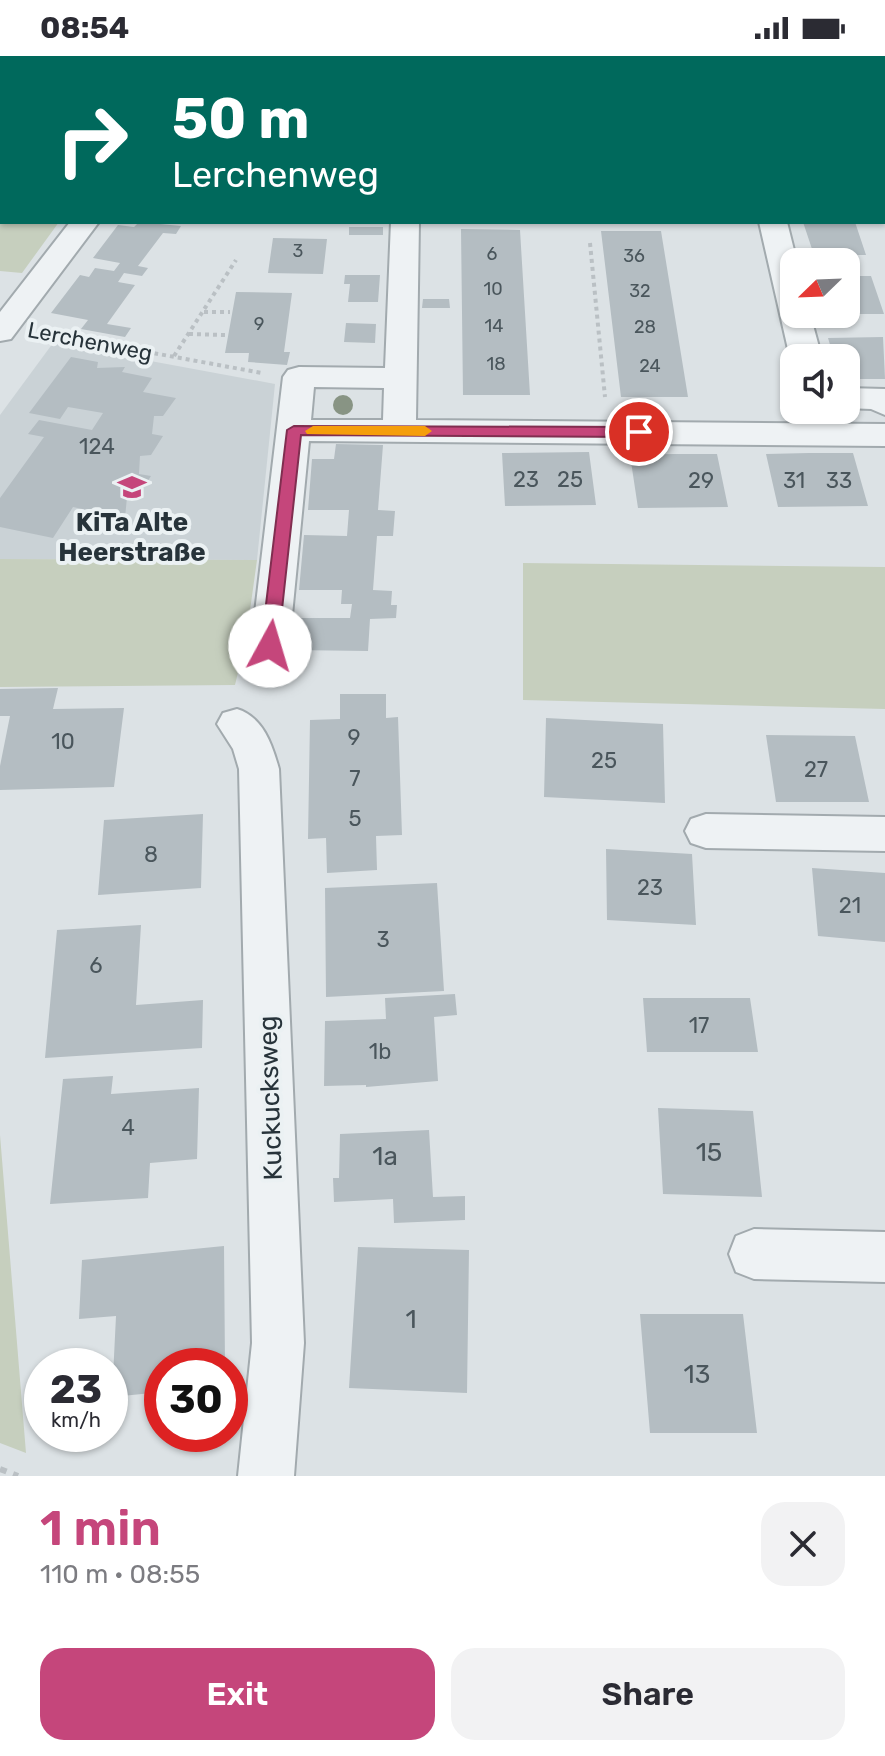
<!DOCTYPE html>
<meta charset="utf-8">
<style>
body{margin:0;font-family:Rubik,sans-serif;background:#f2f2f3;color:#2b2b33;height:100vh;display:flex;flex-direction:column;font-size:30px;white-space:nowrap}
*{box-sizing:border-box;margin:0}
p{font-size:26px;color:#7c7c81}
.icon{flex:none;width:44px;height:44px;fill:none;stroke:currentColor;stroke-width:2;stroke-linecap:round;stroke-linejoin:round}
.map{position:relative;height:1420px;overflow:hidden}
.side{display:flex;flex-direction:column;background:#fff;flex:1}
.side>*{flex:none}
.banner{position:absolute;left:0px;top:0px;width:886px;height:168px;box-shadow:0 2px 6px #0004;background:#00695c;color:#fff;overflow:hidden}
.needle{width:52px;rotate:247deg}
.fabs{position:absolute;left:780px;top:192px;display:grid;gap:16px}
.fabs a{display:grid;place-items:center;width:80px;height:80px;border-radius:16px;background:#fff;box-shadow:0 2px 6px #0004;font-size:40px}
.speed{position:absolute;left:24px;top:1292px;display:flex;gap:16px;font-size:40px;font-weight:700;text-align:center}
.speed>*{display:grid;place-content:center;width:104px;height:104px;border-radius:50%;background:#fff;box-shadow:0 2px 6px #0004;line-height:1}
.speed small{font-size:20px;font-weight:400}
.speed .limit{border:12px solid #d22;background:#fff;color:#111}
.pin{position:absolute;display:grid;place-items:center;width:68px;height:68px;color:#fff;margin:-34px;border:4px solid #fff;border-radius:50%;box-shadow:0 2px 8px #0007}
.me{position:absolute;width:88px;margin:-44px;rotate:6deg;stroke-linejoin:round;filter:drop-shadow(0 0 6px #0008)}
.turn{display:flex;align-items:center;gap:28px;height:168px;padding:0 40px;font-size:36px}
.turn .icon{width:104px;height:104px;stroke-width:2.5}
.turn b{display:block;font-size:56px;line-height:68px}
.round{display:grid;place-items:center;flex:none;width:84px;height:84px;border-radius:24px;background:#f2f2f3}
.head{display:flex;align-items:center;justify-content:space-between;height:136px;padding:0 40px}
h1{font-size:48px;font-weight:600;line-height:60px;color:#c5467b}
.cta{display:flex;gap:16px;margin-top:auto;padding:16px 40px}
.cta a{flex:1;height:92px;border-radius:24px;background:#c5467b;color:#fff;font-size:32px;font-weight:600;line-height:92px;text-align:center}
.cta a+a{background:#f2f2f3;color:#2b2b33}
.status{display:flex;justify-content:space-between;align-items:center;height:56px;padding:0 40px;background:#fff;direction:ltr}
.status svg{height:22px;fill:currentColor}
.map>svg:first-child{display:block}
.built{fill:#cad2d6}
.green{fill:#c6cfbe}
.building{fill:#b4bdc2}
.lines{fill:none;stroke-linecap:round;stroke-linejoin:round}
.lane-casing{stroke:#a2aaae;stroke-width:4}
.street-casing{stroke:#a2aaae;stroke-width:4}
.path-far1{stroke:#bac0c4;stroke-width:4;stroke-dasharray:4 4;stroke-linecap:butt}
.path{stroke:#bac0c4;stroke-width:6;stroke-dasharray:7 7;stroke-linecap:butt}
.lane{fill:#eef2f4;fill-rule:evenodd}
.street{fill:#eef2f4;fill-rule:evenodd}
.tree{fill:#889484}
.route{fill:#c5467b;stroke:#802e50;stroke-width:2}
.slow{fill:#f59e0b}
.labels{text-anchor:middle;stroke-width:8;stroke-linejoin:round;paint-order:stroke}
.far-number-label{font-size:18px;fill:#4a565c}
.far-street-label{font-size:22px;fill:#27333a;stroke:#ebf1f3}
.number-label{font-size:22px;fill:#4a565c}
.poi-label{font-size:26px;font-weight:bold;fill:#27333a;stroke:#ebf1f3}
.street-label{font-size:26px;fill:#27333a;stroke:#ebf1f3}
.near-number-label{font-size:26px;fill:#4a565c}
</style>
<div class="status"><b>08:54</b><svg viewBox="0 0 49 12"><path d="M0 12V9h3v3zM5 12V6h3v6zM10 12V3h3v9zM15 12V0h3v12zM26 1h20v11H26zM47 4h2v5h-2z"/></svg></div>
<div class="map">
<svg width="885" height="1420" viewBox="0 0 885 1420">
<rect width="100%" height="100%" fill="#dce2e5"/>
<path class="built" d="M 53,287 L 275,328 L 257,504 L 0,503 L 0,359 Z"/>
<path class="green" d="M 0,32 L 2,166 L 59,166 L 22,217 L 0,215 Z
M 0,503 L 257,504 L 246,583 L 235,629 L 0,631 Z
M 523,507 L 885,511 L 885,653 L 523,644 Z
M 0,1079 L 26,1397 L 0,1387 Z"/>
<path class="building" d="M 139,166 L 181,170 L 176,178 L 163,177 L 138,210 L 148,212 L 142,220 L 124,217 L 118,226 L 135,229 L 107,268 L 131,272 L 125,281 L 81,273 L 88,264 L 51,257 L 80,219 L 89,221 L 95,212 L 114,215 L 120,207 L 93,202 L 118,169 L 134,171 Z
M 803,166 L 855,166 L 866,199 L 814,199 Z
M 349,171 L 383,171 L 383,179 L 349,179 Z
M 461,173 L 520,174 L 530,339 L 463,339 Z
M 601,175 L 661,175 L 688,341 L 621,341 Z
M 273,182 L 327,183 L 323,218 L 268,217 Z
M 345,219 L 380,219 L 378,246 L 348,246 L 350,228 L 344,228 Z
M 846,220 L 871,220 L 884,258 L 846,258 Z
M 236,236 L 292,237 L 284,296 L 290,296 L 287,309 L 248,306 L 249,297 L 225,297 Z
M 423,243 L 449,243 L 450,252 L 422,252 Z
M 346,267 L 376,268 L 375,287 L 344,286 Z
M 883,281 L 885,323 L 846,323 L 846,302 L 834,302 L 828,282 Z
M 71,301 L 98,306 L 97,312 L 125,311 L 122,316 L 152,322 L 143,336 L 176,342 L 163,360 L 154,360 L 152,378 L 163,380 L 151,399 L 140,400 L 139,418 L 151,420 L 138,440 L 127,441 L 125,462 L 73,451 L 53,482 L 0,471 L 0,442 L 44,381 L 28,378 L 39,364 L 92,374 L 103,357 L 68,351 L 60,363 L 29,357 Z
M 336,388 L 383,389 L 378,454 L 395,455 L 393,480 L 377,480 L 373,534 L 392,535 L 391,549 L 397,549 L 396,562 L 370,563 L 368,595 L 291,594 L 294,562 L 350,562 L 352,548 L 341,548 L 342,534 L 299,534 L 304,479 L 347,480 L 349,454 L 308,454 L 312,403 L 334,403 Z
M 589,396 L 596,449 L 505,450 L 502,397 Z
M 809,397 L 853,397 L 868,450 L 778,451 L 766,398 Z
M 674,398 L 717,398 L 728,451 L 638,452 L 630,399 Z
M 58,632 L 53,653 L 124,652 L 114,731 L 0,734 L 0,710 L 10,660 L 0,660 L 0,633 Z
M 340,638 L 386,638 L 386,662 L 398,661 L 402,779 L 376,780 L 377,814 L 327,817 L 326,782 L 308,783 L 310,664 L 340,663 Z
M 546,662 L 663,668 L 665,747 L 544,741 Z
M 766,679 L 855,680 L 869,746 L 776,746 Z
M 203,758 L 201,832 L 98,839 L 104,764 Z
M 606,793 L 692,798 L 696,869 L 607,864 Z
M 812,812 L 885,817 L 885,886 L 818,880 Z
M 437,827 L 444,935 L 326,941 L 325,832 Z
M 141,869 L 136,949 L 203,944 L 202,992 L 45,1002 L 57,874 Z
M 455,938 L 457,959 L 434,961 L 438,1025 L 366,1031 L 366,1029 L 324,1030 L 325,965 L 386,963 L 385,942 Z
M 643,942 L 750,942 L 758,996 L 647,996 Z
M 113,1020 L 111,1038 L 199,1032 L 197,1103 L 150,1107 L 148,1142 L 50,1148 L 63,1023 Z
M 658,1052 L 753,1055 L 762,1141 L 663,1138 Z
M 429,1074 L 433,1141 L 465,1140 L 465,1164 L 394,1167 L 393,1143 L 334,1146 L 333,1122 L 339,1122 L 340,1078 Z
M 224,1190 L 225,1310 L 162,1310 L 162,1336 L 112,1341 L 116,1260 L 79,1263 L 82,1204 Z
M 358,1191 L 469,1194 L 467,1337 L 349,1332 Z
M 640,1258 L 743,1258 L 757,1377 L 650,1377 Z"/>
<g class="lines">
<defs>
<path id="lane" d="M 521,0 L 533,0 L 534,2 L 522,2 Z"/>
<path id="street" d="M 884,76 L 885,76 L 885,92 L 884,92 Z
M 70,166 L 99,166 L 11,283 L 0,285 L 0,256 Z
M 391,166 L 419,166 L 416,364 L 885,368 L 885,390 L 309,385 L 289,590 L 283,600 L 270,604 L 257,600 L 251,590 L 283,321 L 288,314 L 299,311 L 385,312 ZM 314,331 L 384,332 L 383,364 L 311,364 Z
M 759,166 L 787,166 L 797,206 L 794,206 L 794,258 L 810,258 L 822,302 L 794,302 L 794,307 L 790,302 Z
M 846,332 L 885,333 L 885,359 L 871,353 L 846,352 Z
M 237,653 C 263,661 272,688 279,713 L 304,1287 L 294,1420 L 238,1420 L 252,1287 L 239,713 L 233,693 L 217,668 L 223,657 Z
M 706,758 L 885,761 L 885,795 L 706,792 L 691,787 L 685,775 L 691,763 Z
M 754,1173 L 885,1176 L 885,1226 L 754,1223 L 736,1216 L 729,1198 L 736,1180 Z"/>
</defs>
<use href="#lane" class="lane-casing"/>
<use href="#street" class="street-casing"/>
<path class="path-far1" d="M 590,187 L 605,341
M 204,256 L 230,256
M 44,277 L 262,317
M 189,278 L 225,279
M 174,300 L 236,204"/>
<path class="path" d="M 0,1413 L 18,1420"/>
<use href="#lane" class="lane"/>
<use href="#street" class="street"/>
</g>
<circle class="tree" cx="343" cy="349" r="10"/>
<path class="route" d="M 294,370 L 639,371 L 646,376 L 639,381 L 301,379 L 278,590 L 270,596 L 261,590 L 287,374 Z"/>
<path class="slow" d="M 313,370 L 425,370 L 432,375 L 425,380 L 307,378 L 305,375 Z"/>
<defs>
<symbol id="school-bare" viewBox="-9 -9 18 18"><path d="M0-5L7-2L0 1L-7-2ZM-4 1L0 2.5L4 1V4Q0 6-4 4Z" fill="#c5467b" stroke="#ebf1f3" stroke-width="2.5" paint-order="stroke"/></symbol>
</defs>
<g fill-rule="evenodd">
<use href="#school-bare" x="112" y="411" width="40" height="40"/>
</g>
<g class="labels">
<g class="far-number-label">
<text x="298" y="201">3</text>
<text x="492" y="204">6</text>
<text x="634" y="206">36</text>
<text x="493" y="239">10</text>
<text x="640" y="241">32</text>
<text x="259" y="274">9</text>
<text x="494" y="276">14</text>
<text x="645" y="277">28</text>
<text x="496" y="314">18</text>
<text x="650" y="316">24</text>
</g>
<g class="far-street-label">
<text transform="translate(90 285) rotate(11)" y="8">Lerchenweg</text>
</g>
<g class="number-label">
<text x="97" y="398">124</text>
<text x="526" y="431">23</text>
<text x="570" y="431">25</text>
<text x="701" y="432">29</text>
<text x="794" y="432">31</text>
<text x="839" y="432">33</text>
<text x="354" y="689">9</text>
<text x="63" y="693">10</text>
<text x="604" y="712">25</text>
<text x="816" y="721">27</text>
<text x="355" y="730">7</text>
<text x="355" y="770">5</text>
<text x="151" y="806">8</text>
<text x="650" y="839">23</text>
<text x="850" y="857">21</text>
<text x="383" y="891">3</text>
<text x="96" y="917">6</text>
<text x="699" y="977">17</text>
<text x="380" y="1003">1b</text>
<text x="128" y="1079">4</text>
</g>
<g class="poi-label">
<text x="132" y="475">KiTa Alte<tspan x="132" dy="30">Heerstraße</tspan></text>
</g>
<g class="street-label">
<text transform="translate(270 1042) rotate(-92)" y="9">Kuckucksweg</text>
</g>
<g class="near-number-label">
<text x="709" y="1105">15</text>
<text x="385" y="1109">1a</text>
<text x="411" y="1272">1</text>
<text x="697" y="1327">13</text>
</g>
</g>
</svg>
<div class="fabs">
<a><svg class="needle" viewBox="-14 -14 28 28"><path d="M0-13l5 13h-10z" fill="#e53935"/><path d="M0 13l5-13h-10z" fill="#7c7c81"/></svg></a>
<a><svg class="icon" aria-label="sound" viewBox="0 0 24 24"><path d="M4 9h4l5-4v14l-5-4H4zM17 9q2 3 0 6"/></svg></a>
</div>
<div class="speed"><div>23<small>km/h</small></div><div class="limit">30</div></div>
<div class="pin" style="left:639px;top:376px;background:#d93025"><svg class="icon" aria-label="arrive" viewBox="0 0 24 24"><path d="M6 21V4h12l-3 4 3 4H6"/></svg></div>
<svg class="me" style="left:270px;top:590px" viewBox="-20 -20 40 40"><circle r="19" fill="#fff"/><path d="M0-13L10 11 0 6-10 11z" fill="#c5467b"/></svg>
<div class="banner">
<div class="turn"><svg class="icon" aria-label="right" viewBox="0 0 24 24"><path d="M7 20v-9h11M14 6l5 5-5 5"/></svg><div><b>50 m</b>Lerchenweg</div></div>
</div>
</div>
<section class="side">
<div class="head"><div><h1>1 min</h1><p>110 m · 08:55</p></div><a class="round"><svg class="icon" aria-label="close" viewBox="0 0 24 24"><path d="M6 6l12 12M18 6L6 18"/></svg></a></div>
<div class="cta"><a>Exit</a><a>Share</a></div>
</section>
